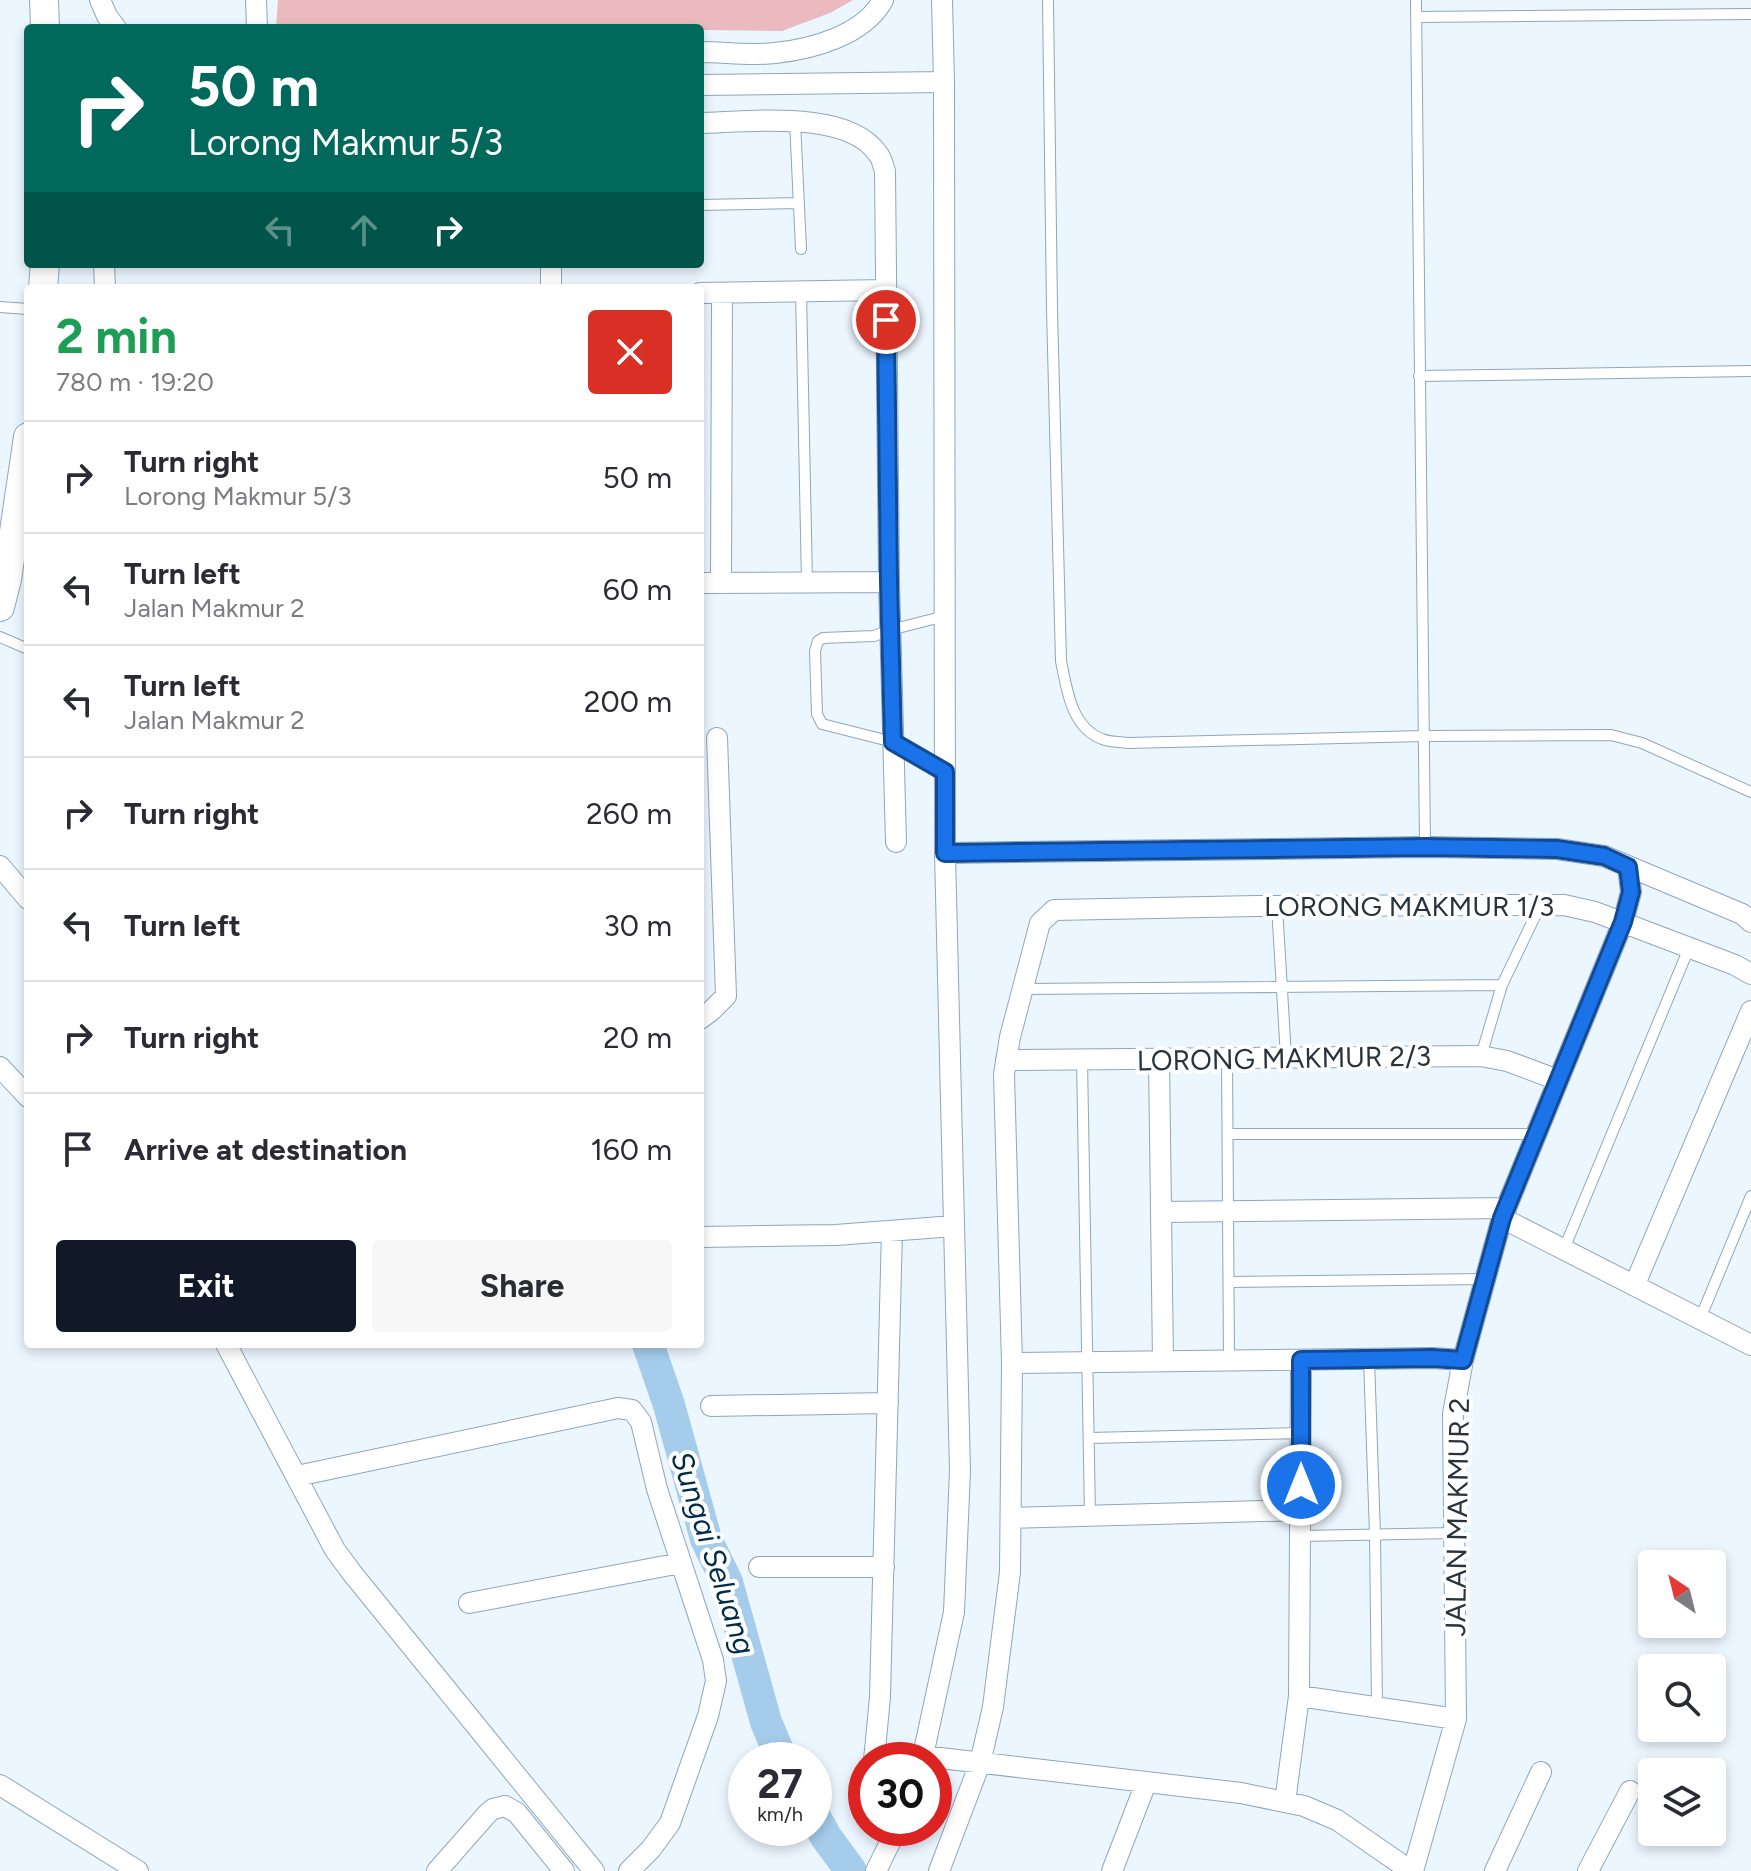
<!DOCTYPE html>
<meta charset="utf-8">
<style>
body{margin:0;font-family:Figtree,sans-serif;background:#f7f7f7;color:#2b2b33;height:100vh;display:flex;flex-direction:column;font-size:30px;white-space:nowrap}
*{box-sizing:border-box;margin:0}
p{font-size:26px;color:#7c7c81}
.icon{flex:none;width:44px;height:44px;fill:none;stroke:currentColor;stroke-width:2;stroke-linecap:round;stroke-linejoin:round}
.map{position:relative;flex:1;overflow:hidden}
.side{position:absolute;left:24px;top:284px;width:680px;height:1064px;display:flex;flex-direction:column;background:#fff;border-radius:8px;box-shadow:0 4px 12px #0003}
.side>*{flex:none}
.banner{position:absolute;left:24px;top:24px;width:680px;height:244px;border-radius:8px;box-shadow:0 4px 12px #0003;background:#00695c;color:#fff;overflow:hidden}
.needle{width:52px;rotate:325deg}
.tools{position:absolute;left:1638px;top:1550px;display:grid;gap:16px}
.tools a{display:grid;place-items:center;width:88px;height:88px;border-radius:8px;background:#fff;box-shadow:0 4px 12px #0003;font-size:40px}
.speed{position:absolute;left:728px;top:1742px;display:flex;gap:16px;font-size:40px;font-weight:700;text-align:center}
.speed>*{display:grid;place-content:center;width:104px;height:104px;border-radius:50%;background:#fff;box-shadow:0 4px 12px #0003;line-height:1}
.speed small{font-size:20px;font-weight:400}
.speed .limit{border:12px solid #d22;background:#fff;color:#111}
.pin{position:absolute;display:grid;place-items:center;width:68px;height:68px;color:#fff;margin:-34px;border:4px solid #fff;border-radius:50%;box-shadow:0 2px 8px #0007}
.me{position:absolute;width:88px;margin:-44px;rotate:0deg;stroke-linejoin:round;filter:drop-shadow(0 0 6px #0008)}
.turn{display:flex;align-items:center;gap:28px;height:168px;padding:0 32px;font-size:36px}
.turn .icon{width:104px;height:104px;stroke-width:2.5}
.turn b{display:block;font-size:56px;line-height:68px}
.lanes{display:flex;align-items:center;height:76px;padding:0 32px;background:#0003;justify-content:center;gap:40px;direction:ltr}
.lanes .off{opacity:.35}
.round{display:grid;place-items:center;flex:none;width:84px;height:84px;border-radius:8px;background:#f7f7f7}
.headline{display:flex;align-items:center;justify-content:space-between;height:136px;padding:0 32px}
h1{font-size:48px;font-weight:700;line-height:60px;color:#1e9e55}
.primary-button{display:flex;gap:16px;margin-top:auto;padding:16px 32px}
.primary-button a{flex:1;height:92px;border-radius:8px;background:#111827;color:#fff;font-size:32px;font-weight:700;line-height:92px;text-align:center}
.primary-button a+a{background:#f7f7f7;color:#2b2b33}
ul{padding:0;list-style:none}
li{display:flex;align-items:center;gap:24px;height:112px;padding:0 32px;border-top:2px solid #e1e1e2}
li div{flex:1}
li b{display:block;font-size:30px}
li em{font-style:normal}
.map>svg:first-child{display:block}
.green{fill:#eababe}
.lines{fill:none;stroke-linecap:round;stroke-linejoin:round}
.river{stroke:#a6ccec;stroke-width:32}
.service-casing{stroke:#8ea7bb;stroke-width:12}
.minor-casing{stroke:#8ea7bb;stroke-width:22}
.secondary-casing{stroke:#8ea7bb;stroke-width:30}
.service{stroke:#fff;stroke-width:10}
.minor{stroke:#fff;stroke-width:20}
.secondary{stroke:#fff;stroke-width:28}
.route-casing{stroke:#114b97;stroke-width:20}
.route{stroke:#1a73e8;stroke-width:14}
.labels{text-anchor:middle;stroke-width:8;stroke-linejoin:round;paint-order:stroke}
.street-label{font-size:28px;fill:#29333c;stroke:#fff}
.water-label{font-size:30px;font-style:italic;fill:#002c4a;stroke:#fff}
</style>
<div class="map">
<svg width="1751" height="1871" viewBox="0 0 1751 1871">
<rect width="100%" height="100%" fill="#ecf6ff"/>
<path class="green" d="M 278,0 L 853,0 L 830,13 L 782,31 L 700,30 L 700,28 L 276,28 Z"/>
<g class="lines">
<path class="river" d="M 648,1344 L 669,1405 L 706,1539 L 727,1582 L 766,1722 L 782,1760
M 814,1815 L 826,1837 L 851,1871"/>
<defs>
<path id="service" d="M 1048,0 L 1052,310 L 1061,661 C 1067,690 1071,727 1102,739 C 1109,742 1120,742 1128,743 L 1423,736 L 1611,735 L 1642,743 L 1751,792
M 1416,0 L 1425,847
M 1416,17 L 1751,14
M 795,121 L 801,249
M 700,205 L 799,203
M 801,292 L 807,582
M 0,307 L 28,309
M 1419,376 L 1751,371
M 945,616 L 890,630 L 874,636 L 823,638 L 818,641 L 815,651 L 817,714 L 822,724 L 893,742 L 945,772
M 0,637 L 28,649
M 1277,906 L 1286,1057
M 1023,989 L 1502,985
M 1481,1056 L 1502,985 L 1540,906
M 1227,1058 L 1229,1360
M 1082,1060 L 1090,1516
M 1228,1134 L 1536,1134
M 1564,1249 L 1689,948
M 1229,1282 L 1485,1279
M 1700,1319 L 1751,1196
M 1369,1359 L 1375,1534 L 1377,1707
M 1089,1438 L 1301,1433
M 1301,1536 L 1454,1533"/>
<path id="minor" d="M 100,0 L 107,16 L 116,28
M 256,0 L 257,28
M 700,52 C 724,52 751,56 775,53 C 813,49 864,35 883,0
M 700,85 L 944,82
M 700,123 C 748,122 848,109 878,154 C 882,158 883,166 885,171 L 889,582 L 896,842
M 104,264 L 105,288
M 551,264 L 551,288
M 700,293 L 886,290
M 700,583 L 889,582
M 721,583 L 722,293
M 945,853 L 1425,847 L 1557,849 L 1604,856 L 1742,914 L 1751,922
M 0,866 L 28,899
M 700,1019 L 711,1011 L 726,996 L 717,738
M 1159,1059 L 1163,1361
M 1006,1060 L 1481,1056 L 1507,1061 L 1558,1080
M 0,1067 L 28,1097
M 1161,1212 L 1506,1208
M 1502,1218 L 1751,1345
M 700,1237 L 836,1235 L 954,1226
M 1635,1284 L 1751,1011
M 226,1344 L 335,1550 L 352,1573 L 594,1871
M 1012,1363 L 1432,1358 L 1463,1360
M 711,1406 L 888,1403
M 297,1476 L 618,1408 L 632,1410 L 641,1422 L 657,1489 L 713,1660 L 716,1681 L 708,1716 L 670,1823 L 651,1849 L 629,1871
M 1011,1518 L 1302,1510
M 759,1567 L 884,1567
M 469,1603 L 681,1563
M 1299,1696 L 1456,1719
M 923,1756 L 1241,1793 L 1304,1806 L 1337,1820 L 1411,1871
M 874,1760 L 880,1697 L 892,1231
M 922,1760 L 954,1612 L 960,1471 L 945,853 L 944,82 L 942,0
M 0,1785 L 138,1871
M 1285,1802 L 1299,1696 L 1301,1360
M 437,1871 L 488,1813 L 493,1809 L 505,1806 L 517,1813 L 564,1871
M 876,1871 L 897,1828
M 939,1871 L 980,1763 L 993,1707 L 1010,1572 L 1012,1363 L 1004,1074 L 1010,1037 L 1040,923 L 1054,910 L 1257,906 L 1564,905 L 1595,912 L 1735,965 L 1751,974
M 1112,1871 L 1146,1783
M 1413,1871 L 1456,1719 L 1453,1414 L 1463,1360 L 1502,1218 L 1623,922 L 1631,892 L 1628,867
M 1495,1871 L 1541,1772
M 1588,1871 L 1630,1791"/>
<path id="secondary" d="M 44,0 L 45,28
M 43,288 L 45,264
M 0,607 L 7,579 L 28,437"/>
</defs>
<use href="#service" class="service-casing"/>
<use href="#minor" class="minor-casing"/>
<use href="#secondary" class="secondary-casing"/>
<use href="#service" class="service"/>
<use href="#minor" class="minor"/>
<use href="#secondary" class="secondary"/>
</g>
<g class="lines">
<defs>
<path id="route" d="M 886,320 L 889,582 L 893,742 L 945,772 L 945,853 L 1425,847 L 1557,849 L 1604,856 L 1628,867 L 1631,892 L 1623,922 L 1502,1218 L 1463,1360 L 1432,1358 L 1301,1360 L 1301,1485"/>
</defs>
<use href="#route" class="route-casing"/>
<use href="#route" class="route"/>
</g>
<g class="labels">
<g class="street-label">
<text x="1409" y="916">LORONG MAKMUR 1/3</text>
<text transform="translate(1284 1058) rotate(-1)" y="10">LORONG MAKMUR 2/3</text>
<text transform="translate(1457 1517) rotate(-89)" y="10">JALAN MAKMUR 2</text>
</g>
<g class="water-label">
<text transform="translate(713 1553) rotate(72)" y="10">Sungai Seluang</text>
</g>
</g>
</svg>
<div class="tools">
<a><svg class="needle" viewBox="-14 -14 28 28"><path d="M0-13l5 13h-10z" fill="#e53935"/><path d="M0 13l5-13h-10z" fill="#7c7c81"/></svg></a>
<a><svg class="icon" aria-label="search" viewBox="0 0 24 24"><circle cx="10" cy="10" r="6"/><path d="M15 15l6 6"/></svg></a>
<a><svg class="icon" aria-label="layers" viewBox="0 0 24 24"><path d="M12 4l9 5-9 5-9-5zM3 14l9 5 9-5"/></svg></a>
</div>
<div class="speed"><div>27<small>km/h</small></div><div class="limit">30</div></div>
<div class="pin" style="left:886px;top:320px;background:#d93025"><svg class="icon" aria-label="arrive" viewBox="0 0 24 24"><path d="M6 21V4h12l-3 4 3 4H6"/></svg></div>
<svg class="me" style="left:1301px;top:1485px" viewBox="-20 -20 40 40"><circle r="17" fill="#1a73e8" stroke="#fff" stroke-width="3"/><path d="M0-11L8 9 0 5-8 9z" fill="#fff"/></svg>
<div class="banner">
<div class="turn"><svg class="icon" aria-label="right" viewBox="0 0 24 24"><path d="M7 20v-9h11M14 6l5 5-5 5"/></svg><div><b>50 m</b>Lorong Makmur 5/3</div></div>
<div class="lanes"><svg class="icon off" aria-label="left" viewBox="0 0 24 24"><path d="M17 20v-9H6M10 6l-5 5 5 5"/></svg><svg class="icon off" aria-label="ahead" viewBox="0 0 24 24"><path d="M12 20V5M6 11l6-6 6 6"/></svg><svg class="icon" aria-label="right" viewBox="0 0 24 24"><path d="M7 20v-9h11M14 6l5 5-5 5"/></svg></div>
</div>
<section class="side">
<div class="headline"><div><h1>2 min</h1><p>780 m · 19:20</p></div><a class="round" style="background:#d93025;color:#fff"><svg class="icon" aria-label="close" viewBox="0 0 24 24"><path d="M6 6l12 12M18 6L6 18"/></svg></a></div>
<ul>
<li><svg class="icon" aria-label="right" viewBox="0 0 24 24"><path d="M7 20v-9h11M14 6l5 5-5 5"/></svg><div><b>Turn right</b><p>Lorong Makmur 5/3</p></div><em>50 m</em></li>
<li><svg class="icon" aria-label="left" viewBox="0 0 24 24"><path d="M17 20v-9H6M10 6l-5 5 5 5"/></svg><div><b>Turn left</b><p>Jalan Makmur 2</p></div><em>60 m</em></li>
<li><svg class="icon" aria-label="left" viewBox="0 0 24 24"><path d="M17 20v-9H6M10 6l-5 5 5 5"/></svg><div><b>Turn left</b><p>Jalan Makmur 2</p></div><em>200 m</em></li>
<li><svg class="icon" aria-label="right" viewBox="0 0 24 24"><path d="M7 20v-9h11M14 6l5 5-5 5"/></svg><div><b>Turn right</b></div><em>260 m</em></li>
<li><svg class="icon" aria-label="left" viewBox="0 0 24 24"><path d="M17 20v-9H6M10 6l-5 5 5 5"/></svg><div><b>Turn left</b></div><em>30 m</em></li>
<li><svg class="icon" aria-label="right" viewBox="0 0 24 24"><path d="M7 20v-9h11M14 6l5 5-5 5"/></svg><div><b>Turn right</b></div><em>20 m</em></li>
<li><svg class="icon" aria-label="arrive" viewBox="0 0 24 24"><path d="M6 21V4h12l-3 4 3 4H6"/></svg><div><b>Arrive at destination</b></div><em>160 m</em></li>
</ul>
<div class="primary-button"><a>Exit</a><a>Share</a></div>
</section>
</div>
